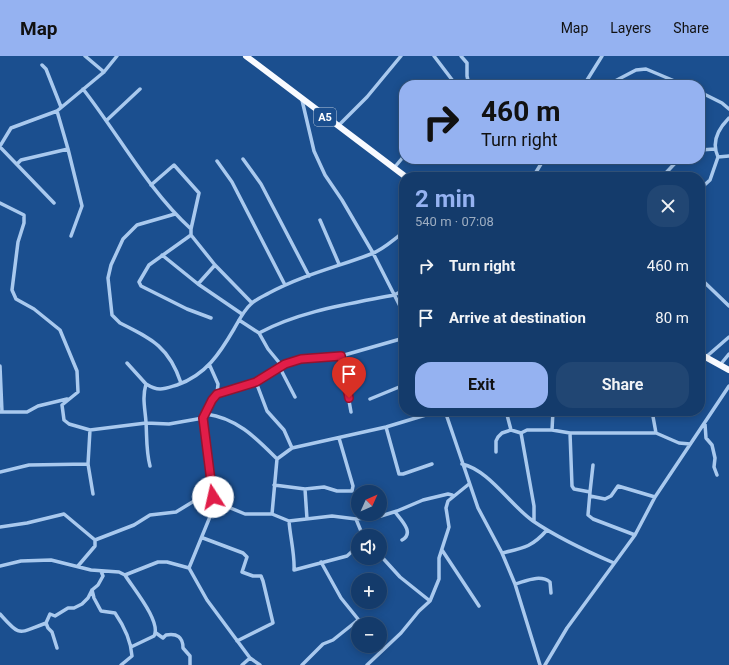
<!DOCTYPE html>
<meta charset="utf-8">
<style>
body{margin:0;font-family:Roboto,sans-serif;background:#214673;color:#f1f3f6;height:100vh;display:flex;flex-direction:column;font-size:15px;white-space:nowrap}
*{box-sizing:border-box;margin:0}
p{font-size:13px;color:#9dadc1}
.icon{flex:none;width:22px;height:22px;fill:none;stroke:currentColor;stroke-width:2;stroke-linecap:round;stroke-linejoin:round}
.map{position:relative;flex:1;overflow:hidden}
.panel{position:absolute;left:399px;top:116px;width:306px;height:244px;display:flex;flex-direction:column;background:#143b6b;border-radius:16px;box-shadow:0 2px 10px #0003,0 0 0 1px #33557e}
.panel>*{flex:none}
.hud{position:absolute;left:399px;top:24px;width:306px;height:84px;border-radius:16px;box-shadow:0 2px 10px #0003,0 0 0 1px #33557e;background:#95b2f1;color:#111;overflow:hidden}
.needle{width:26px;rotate:45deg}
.controls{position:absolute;left:351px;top:429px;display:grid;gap:8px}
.controls a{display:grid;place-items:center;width:36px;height:36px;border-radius:50%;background:#143b6b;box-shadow:0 2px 10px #0003,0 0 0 1px #33557e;font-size:20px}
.pin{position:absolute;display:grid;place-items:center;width:34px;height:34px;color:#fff;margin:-41px -17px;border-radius:50% 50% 50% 0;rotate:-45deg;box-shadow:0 0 4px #0007}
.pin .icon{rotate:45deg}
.me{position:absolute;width:44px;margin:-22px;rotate:350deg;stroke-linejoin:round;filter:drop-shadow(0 0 3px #0008)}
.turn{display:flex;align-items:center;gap:14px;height:84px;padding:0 16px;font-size:18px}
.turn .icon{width:52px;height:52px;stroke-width:2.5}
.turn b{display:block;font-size:28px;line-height:34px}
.round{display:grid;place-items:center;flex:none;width:42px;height:42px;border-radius:16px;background:#214673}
.overview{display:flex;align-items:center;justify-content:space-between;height:68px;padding:0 16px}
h1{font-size:24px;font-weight:700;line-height:30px;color:#95b2f1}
.action{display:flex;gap:8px;margin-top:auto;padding:8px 16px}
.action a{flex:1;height:46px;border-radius:16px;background:#95b2f1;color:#111;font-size:16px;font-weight:700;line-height:46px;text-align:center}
.action a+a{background:#214673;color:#f1f3f6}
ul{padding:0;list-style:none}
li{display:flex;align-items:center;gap:12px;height:52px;padding:0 16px}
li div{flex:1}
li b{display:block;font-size:15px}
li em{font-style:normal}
header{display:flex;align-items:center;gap:24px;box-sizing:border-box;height:56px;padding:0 20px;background:#95b2f1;color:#111}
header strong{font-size:19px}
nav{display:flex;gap:22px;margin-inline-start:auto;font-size:14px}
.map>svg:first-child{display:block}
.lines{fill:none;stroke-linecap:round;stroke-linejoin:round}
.minor{stroke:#a9c9ee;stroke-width:3.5}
.trunk{stroke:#f8faff;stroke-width:6}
.route-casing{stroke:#92132f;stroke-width:10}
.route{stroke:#e11d48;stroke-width:7}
.labels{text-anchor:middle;stroke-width:3;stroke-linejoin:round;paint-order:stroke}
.shield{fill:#1b4f8f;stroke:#bbcadd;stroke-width:1}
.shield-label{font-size:11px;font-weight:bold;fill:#fff}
</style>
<header>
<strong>Map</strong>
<nav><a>Map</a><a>Layers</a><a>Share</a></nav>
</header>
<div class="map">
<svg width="729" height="609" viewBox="0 0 729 609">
<rect width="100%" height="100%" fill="#1b4f8f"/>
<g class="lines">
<path class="minor" d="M 85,0 L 104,16
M 434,0 L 456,29
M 461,0 L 467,7 L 467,20 L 469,29
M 42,9 L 46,13 L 61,51
M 615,25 L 636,14 L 646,13 L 684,29
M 536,29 L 541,26
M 584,29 L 602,0
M 83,33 C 119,79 148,134 191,173 L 191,179 L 215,209 L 252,247
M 700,36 L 722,47 L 729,53
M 302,44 L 314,95 L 325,119 L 342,144 L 373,197 L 404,258
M 57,55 L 68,93 L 82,150 L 71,180
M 107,64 L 140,33
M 338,70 L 367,41 L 401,0
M 0,90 L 11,72 L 57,55 L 104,16 L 117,0
M 0,91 L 54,147
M 700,94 L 715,93
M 718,101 L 729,100
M 243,103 L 261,128 L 309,220
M 217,105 L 232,126 L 285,229
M 18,107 L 21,104 L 68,93
M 394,112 L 404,100
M 533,121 L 544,103
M 662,121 L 679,103
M 151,129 L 174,109 L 199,137 L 191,173
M 700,133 L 710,124 L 718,101 C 711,86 718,73 729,62
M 0,147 L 24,159 L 24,167 L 18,186 L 12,234 L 16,243 L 34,253 L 60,274 L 77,315 L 78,336 L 62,349 L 64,364 L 69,368 L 90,374 L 146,367 L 169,368 L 203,362
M 175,158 L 137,169 L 123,183 L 111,209 L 108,222 L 112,259 L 120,267 C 152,283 169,291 181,327
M 320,164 L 339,208
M 191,179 L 149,209 L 139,226 L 141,230 L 187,253 L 211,262
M 162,199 L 198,228 L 242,258
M 700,222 L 729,250
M 198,228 L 215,209
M 239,264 L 259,277 L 268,293 L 282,310
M 259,277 C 300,255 349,248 394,239 L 404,234
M 341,300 L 351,356
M 706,301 L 729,281
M 127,307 L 146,328 C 142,342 145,352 146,366 C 147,382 146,395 150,410
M 720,309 L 729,298
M 0,310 L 2,356
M 210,310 L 218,328 L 217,338
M 280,312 L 295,341
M 256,326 L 267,355 L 284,374 L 292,392
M 146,328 C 159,336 164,333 177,329 C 206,319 220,297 234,273 C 239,264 244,254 251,248 C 256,243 264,240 269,237 C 302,219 337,211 371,198 C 383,194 394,183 404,176
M 370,343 L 404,329
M 445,355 L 478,452 L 502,497 L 515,528 L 540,609
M 506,355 L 511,374
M 576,355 L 619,355
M 652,355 L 656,377
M 0,356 L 27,356 L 38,350 L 67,343
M 206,358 C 237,362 256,382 277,403
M 705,368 L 706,382 L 712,389 L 715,402 L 714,411 L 717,419
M 386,371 L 399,418 L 403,418 L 432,408
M 90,374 L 88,408 L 93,438
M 552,374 L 553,355
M 521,377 L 534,450 L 534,465
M 570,377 L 572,430 L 574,433 L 590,436 L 588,459 L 593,463 L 635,479
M 496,396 L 496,385 L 498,381 L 502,377 L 511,374 L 521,377 L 527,374 L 552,374 L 570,377 L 656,377 L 679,387 L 690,388
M 462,408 C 489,414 510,449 533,465 C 558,482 586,495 614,507
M 0,416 L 29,409 L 88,408
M 274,429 L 305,433 L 324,431 L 337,435 L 352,435 L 353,430 L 339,382
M 305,433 L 307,463
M 590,436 L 593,409
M 590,440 L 605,443 L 611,440 L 618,430 L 655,441
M 216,446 L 245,458 L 272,458 L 289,465 L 332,460 L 356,463 L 381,460 L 397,455 L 423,444 L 448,438 L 452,439
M 395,456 C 401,464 415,477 402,484
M 272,458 L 277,403 L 292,392 L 386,371 L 439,355
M 356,463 L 363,480
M 289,465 C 290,480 295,499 294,514 L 347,500 L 358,490
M 0,471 L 27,467 L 64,458 L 95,484
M 203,482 L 243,497 L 247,501 L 242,516 L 253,520 L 261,520 L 263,525 L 273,567 L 237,585
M 442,494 L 479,550
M 502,497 C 524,492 532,491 547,474
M 380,499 L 400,521 L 430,545
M 321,506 L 341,542 L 362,568
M 0,510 L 21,505 L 51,504 L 91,514 L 119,516 L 125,519 L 158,506 L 167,506 L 189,512 L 207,544 L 250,602 L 260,609
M 78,510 L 95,490 L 95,484 L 134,469 L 150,459 L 176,456 L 199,442 L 213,441
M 189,512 L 216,446 L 213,441 L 209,419 L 203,362 L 212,344 L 217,338 L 256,326 L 285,308 L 301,303 L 341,300 L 404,282
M 125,519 C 132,531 162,566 154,580 L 131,591
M 515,528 C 526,525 540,518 550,526 L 551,537
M 92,534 L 94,542 L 101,555 L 115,557 C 124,570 131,585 132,600 L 121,609
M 0,558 C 21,582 18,577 46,567 L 50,558 L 55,560 L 68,552 L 74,552 L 82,548 L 88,542 L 92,534 L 98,529 L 103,520 L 101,515
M 46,567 L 48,572 L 52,576 L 57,592
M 156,577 L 163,582 L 166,579 C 177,577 183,581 183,592 L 190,600 L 190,609
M 242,609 L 250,602
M 302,609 L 323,588 L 333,584 L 358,564
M 367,609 L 401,577 L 419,555 L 430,545 L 439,523 L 439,502 L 449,471 L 446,452 L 448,445 L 469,428
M 545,609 L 567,572 L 635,479 L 655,441 L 729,330"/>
<path class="trunk" d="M 246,0 L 406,121
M 700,298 L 729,314"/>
</g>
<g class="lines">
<defs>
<path id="route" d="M 213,441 L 203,362 L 212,344 L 217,338 L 256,326 L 285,308 L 301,303 L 341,300 L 349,342"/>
</defs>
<use href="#route" class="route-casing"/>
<use href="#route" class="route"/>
</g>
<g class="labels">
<rect class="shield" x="314" y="52" width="22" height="18" rx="3"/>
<g class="shield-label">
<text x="325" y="65">A5</text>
</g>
</g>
</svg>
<div class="controls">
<a><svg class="needle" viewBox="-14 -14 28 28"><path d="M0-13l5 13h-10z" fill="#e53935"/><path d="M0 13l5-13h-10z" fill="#9dadc1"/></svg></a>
<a><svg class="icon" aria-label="sound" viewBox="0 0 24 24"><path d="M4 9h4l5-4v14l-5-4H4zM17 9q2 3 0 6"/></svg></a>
<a>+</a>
<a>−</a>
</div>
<div class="pin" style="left:349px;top:342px;background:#d93025"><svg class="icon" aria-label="arrive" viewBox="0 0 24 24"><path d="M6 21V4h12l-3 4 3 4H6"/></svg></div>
<svg class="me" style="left:213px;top:441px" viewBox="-20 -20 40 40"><circle r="19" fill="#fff"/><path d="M0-13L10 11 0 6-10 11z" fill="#e11d48"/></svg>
<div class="hud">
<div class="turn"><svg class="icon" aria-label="right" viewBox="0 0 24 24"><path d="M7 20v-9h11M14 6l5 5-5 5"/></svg><div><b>460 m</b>Turn right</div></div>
</div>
<section class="panel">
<div class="overview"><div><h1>2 min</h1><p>540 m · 07:08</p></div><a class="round"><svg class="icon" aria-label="close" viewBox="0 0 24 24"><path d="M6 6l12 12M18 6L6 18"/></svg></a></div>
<ul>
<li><svg class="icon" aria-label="right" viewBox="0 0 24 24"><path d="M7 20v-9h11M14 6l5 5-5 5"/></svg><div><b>Turn right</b></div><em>460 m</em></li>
<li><svg class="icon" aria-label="arrive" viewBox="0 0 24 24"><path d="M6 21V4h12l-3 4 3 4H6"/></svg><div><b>Arrive at destination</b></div><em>80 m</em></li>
</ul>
<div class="action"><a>Exit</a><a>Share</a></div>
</section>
</div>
